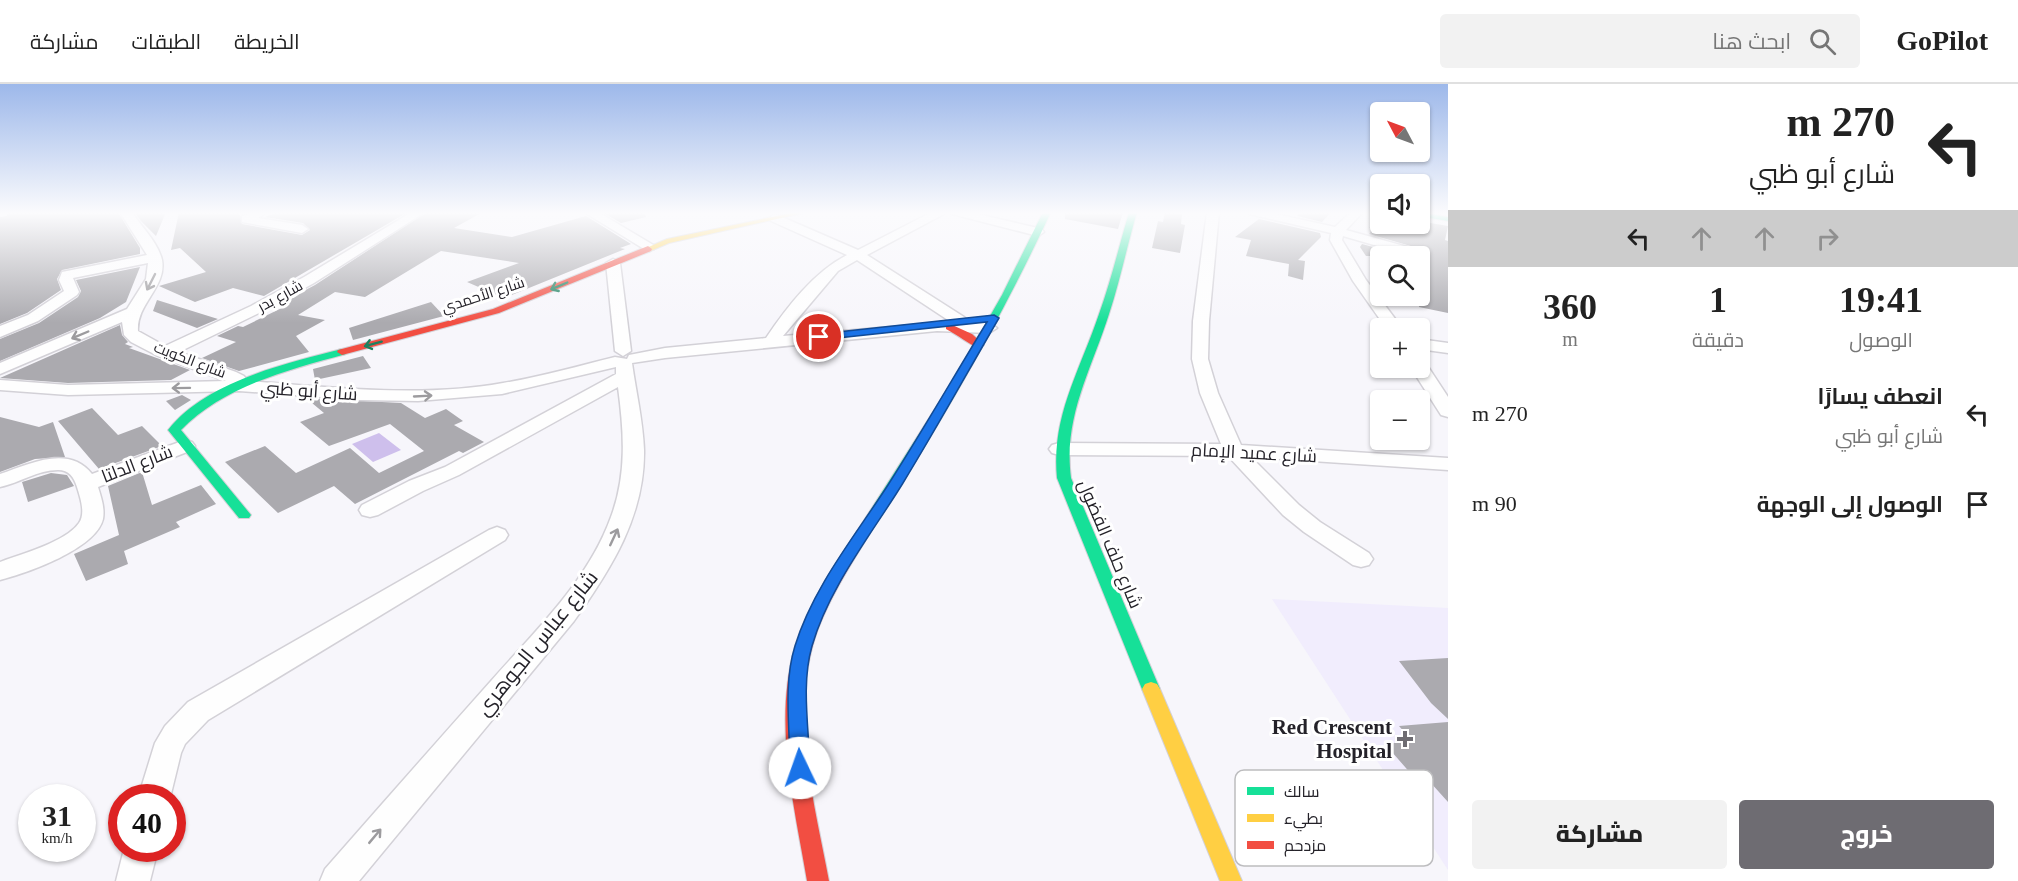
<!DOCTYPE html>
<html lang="ar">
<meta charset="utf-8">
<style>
body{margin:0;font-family:"Times New Roman",Cairo,serif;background:#f2f2f2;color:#222;direction:rtl;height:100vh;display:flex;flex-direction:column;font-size:22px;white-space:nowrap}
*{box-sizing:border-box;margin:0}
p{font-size:20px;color:#767676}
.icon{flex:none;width:33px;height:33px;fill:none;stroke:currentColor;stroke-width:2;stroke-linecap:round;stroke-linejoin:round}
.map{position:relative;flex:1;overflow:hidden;direction:ltr}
.panel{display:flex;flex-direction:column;background:#fff;width:570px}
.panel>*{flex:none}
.top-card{background:#fff;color:#222;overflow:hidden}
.needle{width:39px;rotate:311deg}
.fabs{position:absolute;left:1370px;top:18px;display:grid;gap:12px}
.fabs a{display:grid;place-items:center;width:60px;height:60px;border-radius:6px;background:#fff;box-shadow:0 2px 4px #0004;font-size:30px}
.speed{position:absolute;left:18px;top:700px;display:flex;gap:12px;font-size:30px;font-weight:700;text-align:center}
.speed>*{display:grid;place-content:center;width:78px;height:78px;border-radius:50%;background:#fff;box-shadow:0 2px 4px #0004;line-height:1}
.speed small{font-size:15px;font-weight:400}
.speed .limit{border:9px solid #d22;background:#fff;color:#111}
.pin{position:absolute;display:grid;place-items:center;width:51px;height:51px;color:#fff;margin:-26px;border:3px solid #fff;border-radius:50%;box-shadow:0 2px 6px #0007}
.me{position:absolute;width:66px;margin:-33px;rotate:357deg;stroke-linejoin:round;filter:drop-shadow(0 0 4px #0008)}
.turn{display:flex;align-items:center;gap:21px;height:126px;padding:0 24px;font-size:27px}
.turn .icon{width:78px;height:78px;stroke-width:2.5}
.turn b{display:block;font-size:42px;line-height:51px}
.lanes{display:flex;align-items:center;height:57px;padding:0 24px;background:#0003;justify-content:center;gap:30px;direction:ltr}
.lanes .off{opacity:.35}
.eta{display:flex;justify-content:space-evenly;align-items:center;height:102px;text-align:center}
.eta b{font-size:36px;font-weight:800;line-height:42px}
.button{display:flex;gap:12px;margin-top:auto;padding:12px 24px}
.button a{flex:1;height:69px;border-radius:6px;background:#6e6c72;color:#fff;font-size:24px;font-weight:800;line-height:69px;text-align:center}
.button a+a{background:#f2f2f2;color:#222}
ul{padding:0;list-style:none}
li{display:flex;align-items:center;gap:18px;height:90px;padding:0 24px}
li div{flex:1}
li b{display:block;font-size:22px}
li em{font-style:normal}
header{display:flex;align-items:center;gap:36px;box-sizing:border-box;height:84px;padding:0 30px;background:#fff;border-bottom:2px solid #e0e0e0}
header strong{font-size:28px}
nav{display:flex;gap:33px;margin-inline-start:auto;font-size:21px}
.search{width:420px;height:54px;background:#f2f2f2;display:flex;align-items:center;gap:15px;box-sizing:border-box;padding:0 21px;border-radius:6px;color:#767676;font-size:22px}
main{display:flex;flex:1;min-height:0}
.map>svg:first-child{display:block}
.built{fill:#f1edfd}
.water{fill:#cebfec}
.building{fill:#abaaaf}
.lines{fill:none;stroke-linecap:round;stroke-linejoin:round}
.street-casing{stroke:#d3d1d7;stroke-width:3}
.fast-casing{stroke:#d3d1d7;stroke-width:2}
.slow-casing{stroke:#d3d1d7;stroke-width:2}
.jam-casing{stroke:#d3d1d7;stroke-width:2}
.street{fill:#fefefe;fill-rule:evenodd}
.fast{fill:#16e098;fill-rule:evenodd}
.slow{fill:#ffcf43;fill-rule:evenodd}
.jam{fill:#f24e42;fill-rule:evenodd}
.oneway{stroke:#9c9b9e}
.oneway2{stroke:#1d8160}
.route{fill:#1a73e8;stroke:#114b97;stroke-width:1.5}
.poi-dot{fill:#6e6c72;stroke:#fff;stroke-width:2}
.labels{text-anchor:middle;stroke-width:6;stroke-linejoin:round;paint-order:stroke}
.far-street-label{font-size:15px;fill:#242229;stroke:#fff}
.street-label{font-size:18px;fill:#242229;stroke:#fff}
.near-street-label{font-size:21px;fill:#242229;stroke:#fff}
.near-poi-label{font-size:21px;font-weight:bold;fill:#242229;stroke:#fff;text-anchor:end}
.key{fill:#fff;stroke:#bdbdbf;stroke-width:1.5}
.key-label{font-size:16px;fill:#242229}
</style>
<header>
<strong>GoPilot</strong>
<div class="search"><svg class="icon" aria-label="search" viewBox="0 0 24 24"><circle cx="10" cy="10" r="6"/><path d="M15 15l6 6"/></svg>ابحث هنا</div>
<nav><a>الخريطة</a><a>الطبقات</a><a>مشاركة</a></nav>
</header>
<main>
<section class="panel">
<div class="top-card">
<div class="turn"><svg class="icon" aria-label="left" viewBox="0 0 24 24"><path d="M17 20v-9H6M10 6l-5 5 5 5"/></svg><div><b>270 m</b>شارع أبو ظبي</div></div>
<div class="lanes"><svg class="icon" aria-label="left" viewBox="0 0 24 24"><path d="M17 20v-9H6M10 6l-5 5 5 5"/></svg><svg class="icon off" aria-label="ahead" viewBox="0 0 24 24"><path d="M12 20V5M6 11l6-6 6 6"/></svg><svg class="icon off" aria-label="ahead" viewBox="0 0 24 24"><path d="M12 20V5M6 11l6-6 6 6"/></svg><svg class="icon off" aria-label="right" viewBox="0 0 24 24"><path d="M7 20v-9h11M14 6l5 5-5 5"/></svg></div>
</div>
<div class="eta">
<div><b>19:41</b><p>الوصول</p></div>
<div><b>1</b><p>دقيقة</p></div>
<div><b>360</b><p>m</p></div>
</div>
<ul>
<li><svg class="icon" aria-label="left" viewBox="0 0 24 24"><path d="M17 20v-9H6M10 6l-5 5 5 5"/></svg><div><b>انعطف يسارًا</b><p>شارع أبو ظبي</p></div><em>270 m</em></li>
<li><svg class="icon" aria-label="arrive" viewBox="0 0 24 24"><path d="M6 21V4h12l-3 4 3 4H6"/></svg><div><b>الوصول إلى الوجهة</b></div><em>90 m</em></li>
</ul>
<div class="button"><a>خروج</a><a>مشاركة</a></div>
</section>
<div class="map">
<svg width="1448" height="797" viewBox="0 0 1448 797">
<rect width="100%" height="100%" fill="#f7f6fb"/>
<path class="built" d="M 1272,515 L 1448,524 L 1448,786 Z"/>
<path class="water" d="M 379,349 L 401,366 L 373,378 L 352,360 Z"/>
<path class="building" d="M 7,128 L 118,128 L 140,164 L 140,170 L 62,186 L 57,195 L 61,206 L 27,229 L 0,240 L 0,133 L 7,132 Z
M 134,128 L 166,128 L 156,152 L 141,137 Z
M 179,128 L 237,128 L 240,131 L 242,140 L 302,151 L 310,146 L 303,139 L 265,133 L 278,128 L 408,128 L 264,212 L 233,204 L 195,218 L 159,202 L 206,188 L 180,164 L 171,166 Z
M 427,128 L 483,128 L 454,144 L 512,153 L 586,132 L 631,160 L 620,164 L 625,165 L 504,214 L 467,198 L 519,179 L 441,167 L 365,213 L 335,208 L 298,231 L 325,236 L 296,252 L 309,268 L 239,287 L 202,274 L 236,258 L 217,252 L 238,242 L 243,243 L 290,220 L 285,219 L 287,218 L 285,217 L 315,201 Z
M 602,128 L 645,128 L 646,133 L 621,139 Z
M 1065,128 L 1123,128 L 1118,145 L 1065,135 Z
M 1165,128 L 1182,130 L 1181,140 L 1185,141 L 1180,169 L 1152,164 L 1158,137 L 1163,138 Z
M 1301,128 L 1331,128 L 1322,138 L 1297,132 Z
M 1380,129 L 1380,140 L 1419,140 L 1419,137 L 1448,142 L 1445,156 L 1448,157 L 1448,229 L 1419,223 L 1419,176 L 1429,173 L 1428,167 L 1369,150 L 1374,144 L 1369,144 Z
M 1259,135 L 1320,149 L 1321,153 L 1298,176 L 1305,177 L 1303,196 L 1288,192 L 1289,180 L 1246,172 L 1251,156 L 1235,153 Z
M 1362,160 L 1406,172 L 1366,172 L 1360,163 Z
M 140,183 L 126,218 L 100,234 L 0,277 L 0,255 L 39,239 L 78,213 L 81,207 L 76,196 Z
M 157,216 L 218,235 L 197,244 L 153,227 Z
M 431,218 L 444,232 L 353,256 L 349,244 Z
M 120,241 L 122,251 L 128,258 L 125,260 L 133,263 L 129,264 L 190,286 L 171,296 L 68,299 L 0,294 Z
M 363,272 L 371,284 L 315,296 L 313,285 Z
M 182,311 L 191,316 L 175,326 L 166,317 Z
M 306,314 L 401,319 L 425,334 L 446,325 L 463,337 L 454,341 L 484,358 L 463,369 L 459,367 L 355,420 L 334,402 L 278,429 L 225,378 L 265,362 L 296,389 L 350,364 L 379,389 L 424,367 L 390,340 L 329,362 L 300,338 L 324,329 Z
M 92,324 L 118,351 L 142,342 L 162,362 L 99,385 L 58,337 Z
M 0,333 L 39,343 L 53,338 L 65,373 L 35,375 L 0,388 Z
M 142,388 L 152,421 L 201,401 L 216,420 L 176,438 L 180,443 L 124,467 L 128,480 L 86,497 L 74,470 L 119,451 L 108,402 Z
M 51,389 L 67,391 L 74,402 L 28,418 L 22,398 Z
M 1448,574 L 1448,635 L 1431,619 L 1399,577 Z
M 1448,638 L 1448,718 L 1430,698 L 1419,699 L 1385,660 L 1412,657 L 1399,642 Z"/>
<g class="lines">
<defs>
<path id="street" d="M 120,128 L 132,128 C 141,143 158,158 162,176 C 167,203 136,220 138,247 L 165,262 L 251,222 L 304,193 L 412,128 L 425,128 L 314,199 L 261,228 L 179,268 L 236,288 L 244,292 L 247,297 C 329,303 422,314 503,299 C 541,293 578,282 615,273 L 627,275 L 629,271 L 665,264 L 766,254 C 787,223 814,188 847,171 L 771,137 L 769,134 L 775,130 L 858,166 L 932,128 L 946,128 L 944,130 L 867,171 L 964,233 L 967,236 L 965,238 L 989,239 L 997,244 L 989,249 L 937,247 L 665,274 L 632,279 C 636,308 643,337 644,366 C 645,432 611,485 574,537 L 359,797 L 320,797 L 325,785 C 380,722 435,660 491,597 C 535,547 588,497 611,433 C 627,390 624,348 618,303 L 459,391 L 423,407 L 378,431 L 370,433 L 362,431 L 359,426 L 362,421 L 409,397 L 445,383 L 616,290 L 616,283 L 502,310 L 418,317 L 360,316 L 239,307 L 68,311 L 0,306 L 0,296 L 68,301 L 226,297 L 156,271 L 131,258 L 124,251 L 122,238 L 0,290 L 0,279 L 127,225 L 146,195 L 148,179 L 73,194 L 79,208 L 77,211 L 38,237 L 0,253 L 0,242 L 28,231 L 64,207 L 59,196 L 62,188 L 147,171 ZM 857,176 L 951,238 L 783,252 L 838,187 Z
M 253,128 L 267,128 L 258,134 L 302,141 L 308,145 L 302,149 L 242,138 L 242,132 Z
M 584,128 L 598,128 L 655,162 L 654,165 L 644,165 Z
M 950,128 L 969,128 L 1042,145 L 1044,148 L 1038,152 L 952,130 Z
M 1207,128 L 1219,128 L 1209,237 L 1208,275 L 1218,309 L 1241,361 L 1448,374 L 1448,386 L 1251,373 L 1299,421 L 1320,438 L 1369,469 L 1373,475 L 1369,481 L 1361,483 L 1353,481 L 1304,448 L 1283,431 L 1228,372 L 1059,371 L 1052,369 L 1049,365 L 1052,361 L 1059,359 L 1221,360 L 1200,309 L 1192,275 L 1193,237 Z
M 1247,128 L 1267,128 L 1335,143 L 1351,128 L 1363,128 L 1346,146 L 1426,168 L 1428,171 L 1421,175 L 1419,172 L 1412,172 L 1343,152 L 1342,156 L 1366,196 L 1402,244 L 1386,244 L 1353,197 L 1330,156 L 1331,149 L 1249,130 Z
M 613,175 L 620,179 L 631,267 L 623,272 L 615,267 L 606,179 Z
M 1419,255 L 1448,259 L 1448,269 L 1419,265 Z
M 1419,277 L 1425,278 L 1448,313 L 1448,333 L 1441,331 L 1411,284 L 1419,284 Z
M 185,356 L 192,358 L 195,362 L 192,366 L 98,403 C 101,413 105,424 103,435 C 96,465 27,489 0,496 L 0,478 C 21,470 66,458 79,439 C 86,429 80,413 77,403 C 74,393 69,386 58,386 C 38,386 19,399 0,403 L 0,390 C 29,380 69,360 92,390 Z
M 497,443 L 505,446 L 508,451 L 505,456 L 208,636 L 185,660 L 181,669 L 170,714 L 138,714 L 155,659 L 165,642 L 188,618 L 489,446 Z
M 124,765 L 158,765 L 150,797 L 116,797 Z"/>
<path id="fast" d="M 1043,128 L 1051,128 C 998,241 936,348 868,452 L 858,452 L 856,449 L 956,292 L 1002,211 Z
M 1129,128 L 1137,128 C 1127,162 1120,197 1109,230 C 1091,287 1063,333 1071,394 L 1160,605 L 1157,610 L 1151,612 L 1145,610 L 1142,605 L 1057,394 C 1051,332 1080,287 1099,230 C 1111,197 1119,162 1129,128 Z
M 1419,128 L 1448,133 L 1448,137 L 1419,132 Z
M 342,265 L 346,266 L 346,270 C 288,286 224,302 181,346 L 251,431 L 249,434 L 239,434 L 168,346 C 205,298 286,279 342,265 Z"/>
<path id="slow" d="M 796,128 L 808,128 L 669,159 L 648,168 L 644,165 L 667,155 Z
M 1151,598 L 1157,600 L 1160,605 L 1242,797 L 1220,797 L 1142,605 L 1145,600 Z"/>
<path id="jam" d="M 648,162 L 652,165 L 651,167 L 499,229 L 342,271 L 337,268 L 338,266 L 493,225 Z
M 950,240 L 972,250 L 984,261 L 979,264 C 968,260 958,251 946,245 L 946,241 Z
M 863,444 L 870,449 C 851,480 831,511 818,545 C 788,626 814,716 829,797 L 807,797 C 794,720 773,639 795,562 C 808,520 834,482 858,446 Z"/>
</defs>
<use href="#street" class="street-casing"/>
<use href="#fast" class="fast-casing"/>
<use href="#slow" class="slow-casing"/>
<use href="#jam" class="jam-casing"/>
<use href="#street" class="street"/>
<use href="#fast" class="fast"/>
<use href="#slow" class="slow"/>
<use href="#jam" class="jam"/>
</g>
<defs><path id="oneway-shaft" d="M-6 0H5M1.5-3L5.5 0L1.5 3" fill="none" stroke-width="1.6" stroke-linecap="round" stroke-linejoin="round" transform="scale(1.5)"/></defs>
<g class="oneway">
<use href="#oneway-shaft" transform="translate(151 198) rotate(117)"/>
<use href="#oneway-shaft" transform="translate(80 251) rotate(157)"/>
<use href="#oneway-shaft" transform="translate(181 304) rotate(179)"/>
<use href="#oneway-shaft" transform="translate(423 312) rotate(-3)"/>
<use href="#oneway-shaft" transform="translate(614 453) rotate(-65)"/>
<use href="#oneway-shaft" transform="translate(375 752) rotate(-50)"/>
</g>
<g class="oneway2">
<use href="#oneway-shaft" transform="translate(559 202) rotate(157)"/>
<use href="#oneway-shaft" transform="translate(373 260) rotate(165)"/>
</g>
<linearGradient id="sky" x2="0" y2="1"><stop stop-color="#9db8ea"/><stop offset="0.54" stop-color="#fbfbfd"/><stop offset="1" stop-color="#fbfbfd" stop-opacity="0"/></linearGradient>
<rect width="1448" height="239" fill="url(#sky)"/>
<path class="route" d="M 994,231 L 999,234 C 967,289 936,345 903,399 C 871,451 829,503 812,562 C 801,600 809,645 810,684 L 807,691 L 800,694 L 793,691 L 790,684 C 790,645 783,600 795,562 C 813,503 855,452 888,401 C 922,348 954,292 987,238 L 819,256 L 814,253 L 819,250 Z"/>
<path class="poi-dot" d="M1402 646h6v6h6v6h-6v6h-6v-6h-6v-6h6z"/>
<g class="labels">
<g class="far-street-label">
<text transform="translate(483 211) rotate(-18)" y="5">شارع الأحمدي</text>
<text transform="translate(280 212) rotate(-29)" y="5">شارع بدر</text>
<text transform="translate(190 276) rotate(21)" y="5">شارع الكويت</text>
</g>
<g class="street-label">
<text transform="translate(309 307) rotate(4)" y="6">شارع أبو ظبي</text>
<text transform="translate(1254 369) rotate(3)" y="6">شارع عميد الإمام</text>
<text transform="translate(137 380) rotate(-21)" y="6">شارع الدلتا</text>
<text transform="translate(1110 460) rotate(67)" y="6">شارع حلف الفضول</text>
</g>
<g class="near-street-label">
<text transform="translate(537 559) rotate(-51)" y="7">شارع عباس الجوهري</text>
</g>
<g class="near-poi-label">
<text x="1392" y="650">Red Crescent<tspan x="1392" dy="24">Hospital</tspan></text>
</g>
</g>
<rect x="1235" y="686" width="198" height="96" rx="9" class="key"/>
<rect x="1247" y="703" width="27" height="8" fill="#16e098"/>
<rect x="1247" y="730" width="27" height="8" fill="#ffcf43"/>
<rect x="1247" y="757" width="27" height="8" fill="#f24e42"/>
<g class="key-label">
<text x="1284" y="713">سالك</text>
<text x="1284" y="740">بطيء</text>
<text x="1284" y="767">مزدحم</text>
</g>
</svg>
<div class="fabs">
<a><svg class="needle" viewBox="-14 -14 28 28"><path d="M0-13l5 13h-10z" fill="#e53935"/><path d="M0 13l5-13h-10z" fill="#767676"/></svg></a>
<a><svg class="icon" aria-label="sound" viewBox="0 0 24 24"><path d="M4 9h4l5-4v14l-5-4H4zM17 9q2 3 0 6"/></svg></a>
<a><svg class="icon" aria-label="search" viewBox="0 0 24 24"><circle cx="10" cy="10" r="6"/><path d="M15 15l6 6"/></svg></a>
<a>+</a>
<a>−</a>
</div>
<div class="speed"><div>31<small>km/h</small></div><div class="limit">40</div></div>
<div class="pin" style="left:819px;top:253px;background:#d93025"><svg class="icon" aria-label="arrive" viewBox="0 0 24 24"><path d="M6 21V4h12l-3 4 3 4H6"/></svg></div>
<svg class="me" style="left:800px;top:684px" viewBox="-20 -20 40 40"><circle r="19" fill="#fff"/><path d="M0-13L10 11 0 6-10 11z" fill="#1a73e8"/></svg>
</div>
</main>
